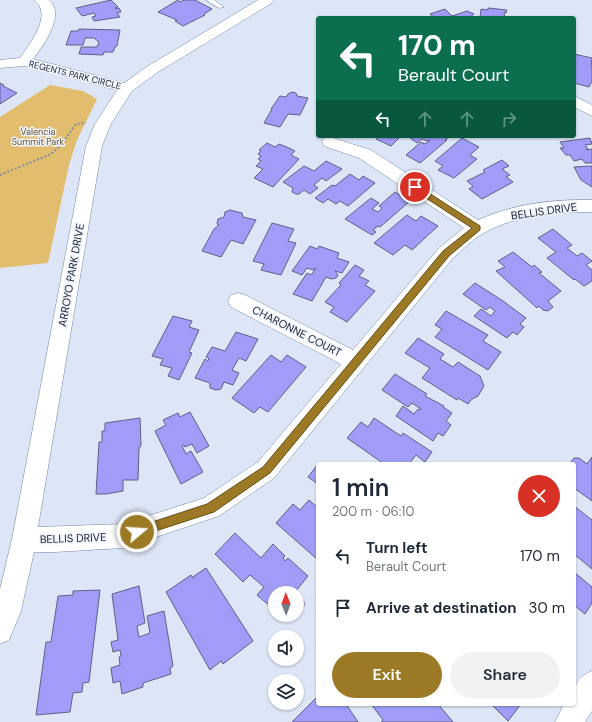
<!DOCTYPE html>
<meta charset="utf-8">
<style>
body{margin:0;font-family:"DM Sans",sans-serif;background:#f2f2f3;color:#1f2937;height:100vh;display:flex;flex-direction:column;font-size:15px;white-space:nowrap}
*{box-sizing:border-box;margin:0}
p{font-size:13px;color:#747a83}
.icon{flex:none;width:22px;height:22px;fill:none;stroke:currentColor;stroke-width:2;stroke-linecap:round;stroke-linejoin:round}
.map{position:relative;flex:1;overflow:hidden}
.drawer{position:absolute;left:316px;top:462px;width:260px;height:244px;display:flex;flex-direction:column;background:#fff;border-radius:4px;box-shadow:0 1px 3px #0004}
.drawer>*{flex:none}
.top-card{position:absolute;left:316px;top:16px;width:260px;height:122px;border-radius:4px;box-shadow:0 1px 3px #0004;background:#0b6e4f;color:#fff;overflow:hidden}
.needle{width:26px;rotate:359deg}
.tools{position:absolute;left:268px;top:586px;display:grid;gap:8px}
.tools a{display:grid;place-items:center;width:36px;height:36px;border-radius:50%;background:#fff;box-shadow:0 1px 3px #0004;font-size:20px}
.pin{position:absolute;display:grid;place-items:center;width:34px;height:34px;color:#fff;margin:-17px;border:2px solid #fff;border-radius:50%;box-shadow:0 1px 4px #0007}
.me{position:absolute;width:44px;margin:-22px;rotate:72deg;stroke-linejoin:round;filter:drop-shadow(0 0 3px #0008)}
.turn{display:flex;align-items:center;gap:14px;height:84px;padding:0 16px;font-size:18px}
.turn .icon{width:52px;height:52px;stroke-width:2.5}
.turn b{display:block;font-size:28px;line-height:34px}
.lanes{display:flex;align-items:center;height:38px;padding:0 16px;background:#0003;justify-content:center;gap:20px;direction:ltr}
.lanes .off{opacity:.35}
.round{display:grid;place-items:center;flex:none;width:42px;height:42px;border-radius:21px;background:#f2f2f3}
.headline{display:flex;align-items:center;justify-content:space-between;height:68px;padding:0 16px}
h1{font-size:24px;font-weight:600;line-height:30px}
.action{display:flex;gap:8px;margin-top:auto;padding:8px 16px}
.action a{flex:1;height:46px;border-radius:24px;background:#9c7924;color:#fff;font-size:16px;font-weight:600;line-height:46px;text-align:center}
.action a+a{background:#f2f2f3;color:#1f2937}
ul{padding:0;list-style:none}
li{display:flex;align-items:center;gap:12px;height:52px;padding:0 16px}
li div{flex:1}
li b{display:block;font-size:15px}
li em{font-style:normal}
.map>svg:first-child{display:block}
.green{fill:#e2bd6e}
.building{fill:#a19cf8;stroke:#605f87}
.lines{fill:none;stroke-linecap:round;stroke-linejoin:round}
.service-casing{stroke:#7486ad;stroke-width:1}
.minor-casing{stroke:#7486ad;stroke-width:1}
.path{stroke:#868e9e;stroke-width:2;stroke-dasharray:2 2;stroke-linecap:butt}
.service{fill:#fff;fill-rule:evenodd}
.minor{fill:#fff;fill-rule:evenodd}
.route{fill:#9c7924;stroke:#654f17}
.labels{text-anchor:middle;stroke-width:3;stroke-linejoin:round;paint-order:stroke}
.far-street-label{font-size:9px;fill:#19202f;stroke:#eff3fc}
.far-park-label{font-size:9px;fill:#67542a;stroke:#eff3fc}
.street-label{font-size:11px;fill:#19202f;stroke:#eff3fc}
</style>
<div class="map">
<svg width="592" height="722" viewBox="0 0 592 722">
<rect width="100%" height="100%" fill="#dde6f7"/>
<path class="green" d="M 50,85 L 83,91 L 97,99 L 77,140 L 69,165 L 48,263 L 0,268 L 0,117 Z"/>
<path class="building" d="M 111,0 L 118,7 L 115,8 L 116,9 L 119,8 L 121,12 L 117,13 L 120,17 L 94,21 L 92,17 L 96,16 L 94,13 L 82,16 L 76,8 Z
M 178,0 L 180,2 L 184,0 L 195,0 L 212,9 L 204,14 L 205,15 L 183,26 L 175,21 L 177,20 L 158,12 Z
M 488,8 L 507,10 L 506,13 L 504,12 L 505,18 L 480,18 L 481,9 L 488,10 Z
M 445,9 L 452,16 L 467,11 L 474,14 L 470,17 L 472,18 L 435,18 L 430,14 Z
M 79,29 L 120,30 L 117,46 L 115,47 L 113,52 L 104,52 L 103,55 L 79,54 L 81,47 L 97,47 L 99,42 L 94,38 L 85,38 L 83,45 L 66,45 L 71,31 L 78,31 Z
M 574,54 L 592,58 L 591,66 L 592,66 L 592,81 L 589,87 L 574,83 Z
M 0,83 L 4,85 L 3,86 L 17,93 L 0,104 Z
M 292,92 L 296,93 L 297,96 L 308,98 L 300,115 L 288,114 L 280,127 L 264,123 L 272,109 L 271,109 L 280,96 L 286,97 L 288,94 Z
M 378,136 L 401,136 L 391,146 L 376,139 Z
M 413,136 L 450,136 L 445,140 L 447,140 L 420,163 L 406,155 L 421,142 L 425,144 L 430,140 L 427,141 L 422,139 L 417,143 L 410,138 Z
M 462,138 L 479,147 L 470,155 L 477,159 L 454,178 L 438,170 L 443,166 L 435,161 Z
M 590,138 L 592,144 L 585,145 L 588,149 L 586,149 L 587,150 L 592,149 L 592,163 L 585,163 L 582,159 L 574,161 L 570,155 L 566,155 L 560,148 L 564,148 L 560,142 Z
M 267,143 L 275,147 L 279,144 L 289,148 L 295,151 L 291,155 L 299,159 L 273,187 L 254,178 L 263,169 L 256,166 L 261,161 L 258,159 L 261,156 L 258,154 L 261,151 L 259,150 Z
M 502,160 L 509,166 L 502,169 L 510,175 L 506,177 L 513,182 L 482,199 L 469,189 L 473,186 L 467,181 L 485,172 L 483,170 Z
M 326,161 L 342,169 L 326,181 L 322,178 L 314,185 L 318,188 L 310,194 L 304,190 L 299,194 L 296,194 L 292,192 L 293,188 L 283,182 L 304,166 L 314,171 Z
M 592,166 L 592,187 L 581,180 L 574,167 Z
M 350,174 L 359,180 L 363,176 L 375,183 L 348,206 L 340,201 L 336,204 L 328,199 L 323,203 L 315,198 L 332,185 L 335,186 Z
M 395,192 L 410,201 L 380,227 L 378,226 L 373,230 L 376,232 L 372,235 L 345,219 L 371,198 L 379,203 L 372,209 L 378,212 L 382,208 L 379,206 Z
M 230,210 L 242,213 L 243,217 L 256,220 L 243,244 L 231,240 L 221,257 L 202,251 L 214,229 L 219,225 L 217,224 L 218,219 L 224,217 L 225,212 Z
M 407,215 L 416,221 L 421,216 L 438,226 L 412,250 L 405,245 L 393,255 L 374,243 Z
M 272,223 L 294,229 L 288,241 L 296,243 L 281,275 L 261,270 L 264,264 L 253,261 Z
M 553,229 L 572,245 L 567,248 L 577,256 L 582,253 L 592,261 L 586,265 L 592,270 L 592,281 L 584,286 L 575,279 L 574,280 L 547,258 L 556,252 L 538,238 Z
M 310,246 L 317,249 L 319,246 L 339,253 L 337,258 L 349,262 L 342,273 L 335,271 L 338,275 L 336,278 L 331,279 L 326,277 L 312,301 L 293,294 L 307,273 L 311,275 L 316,268 L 313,270 L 307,268 L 302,275 L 292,271 Z
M 513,252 L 532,267 L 534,265 L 542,272 L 539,273 L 561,291 L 548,301 L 553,307 L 548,311 L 543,310 L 539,306 L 537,308 L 496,271 L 505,267 L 498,261 Z
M 355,265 L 364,270 L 359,276 L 369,281 L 365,285 L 375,291 L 347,322 L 330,312 L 334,307 L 325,302 L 341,285 L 339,283 Z
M 475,283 L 503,301 L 526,318 L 520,324 L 524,327 L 517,335 L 513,332 L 507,338 L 474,316 L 481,309 L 491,316 L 495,311 L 490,307 L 486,310 L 463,294 Z
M 446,311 L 488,335 L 483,341 L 501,352 L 488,370 L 435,337 L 442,329 L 435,325 Z
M 173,316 L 192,321 L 189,327 L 199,330 L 189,352 L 192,353 L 179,380 L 168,376 L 172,368 L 160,365 L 163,359 L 152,356 Z
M 236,332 L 258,339 L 246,361 L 239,358 L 232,370 L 239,373 L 233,385 L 224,382 L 221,389 L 216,390 L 210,388 L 210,383 L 195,378 L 205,359 L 208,361 L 209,358 L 206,357 L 212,347 L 225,351 Z
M 418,338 L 444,354 L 440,359 L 453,367 L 458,362 L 480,376 L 484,386 L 478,396 L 472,399 L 468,404 L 458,398 L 457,400 L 422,378 L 430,368 L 405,353 Z
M 271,355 L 281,362 L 287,355 L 306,367 L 268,412 L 260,407 L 254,413 L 232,398 Z
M 395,374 L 427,394 L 425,396 L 444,406 L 443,407 L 452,413 L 446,421 L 451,425 L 443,436 L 438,433 L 433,441 L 396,416 L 403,406 L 414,414 L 418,409 L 420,410 L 421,409 L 412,403 L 408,407 L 382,390 Z
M 190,412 L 209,446 L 197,453 L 192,444 L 185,447 L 184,445 L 182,446 L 186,454 L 191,451 L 203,472 L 181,484 L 155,431 L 166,425 L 163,420 L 178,413 L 180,417 Z
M 140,418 L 141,445 L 139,449 L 138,480 L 123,480 L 123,491 L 106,494 L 96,494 L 99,442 L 102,442 L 102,431 L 105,431 L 105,423 Z
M 374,418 L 401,436 L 403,433 L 432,452 L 425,462 L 416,455 L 409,464 L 405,464 L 402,462 L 400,464 L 384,464 L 347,438 L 361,422 L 368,427 Z
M 592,457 L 592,501 L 574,488 L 574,464 L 570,463 L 574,458 L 579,458 L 587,464 Z
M 318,464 L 318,484 L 308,477 Z
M 309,500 L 318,508 L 318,560 L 276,523 L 293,504 L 300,510 Z
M 574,506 L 592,520 L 592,569 L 574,554 Z
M 235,533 L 261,558 L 273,544 L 285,556 L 283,558 L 285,561 L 288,558 L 308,576 L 295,592 L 296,593 L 275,593 L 275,602 L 271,607 L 257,595 L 264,587 L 250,575 L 243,582 L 215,554 Z
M 206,568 L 253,641 L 223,664 L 221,661 L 210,670 L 166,592 L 191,575 L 193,578 L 194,576 Z
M 574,572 L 592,587 L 592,603 L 585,614 L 574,605 Z
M 139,586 L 145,623 L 137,626 L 139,637 L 150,633 L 147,616 L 164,611 L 173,666 L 170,668 L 171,674 L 143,683 L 143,687 L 122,694 L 120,681 L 113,683 L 111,668 L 120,665 L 119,657 L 121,656 L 120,650 L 113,652 L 111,642 L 118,640 L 112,594 Z
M 100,590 L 89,682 L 83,683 L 82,692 L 73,693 L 70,712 L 36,715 L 46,642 L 51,642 L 58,596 L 73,595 L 73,591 Z
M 297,594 L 304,602 L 304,606 L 299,613 L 297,612 Z
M 318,696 L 318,704 L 343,704 L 344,706 L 346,704 L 358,722 L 292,722 Z
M 371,704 L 438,704 L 453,722 L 381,722 L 383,720 Z
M 491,704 L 521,704 L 508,721 Z"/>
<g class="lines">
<defs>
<path id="service" d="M 206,0 L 214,0 L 224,7 L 219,8 Z"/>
<path id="minor" d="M 34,0 L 49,0 C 66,14 43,47 33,59 L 124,83 L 148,66 L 258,0 L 274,0 L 272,3 L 158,72 L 132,91 L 111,124 L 102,146 L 38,527 L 123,524 L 204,498 L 258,462 L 341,364 L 231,307 L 228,301 L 231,295 L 238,293 L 245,295 L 353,350 L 439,248 L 464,228 L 359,158 L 324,146 L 322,142 L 324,138 L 330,137 L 371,150 L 478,220 C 513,204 554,199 592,200 L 592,212 C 556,212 515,215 484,233 C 472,239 463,250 453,258 L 274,478 L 219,516 L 123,548 L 55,552 L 34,552 L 21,611 L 9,640 L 0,644 L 0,589 L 12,539 L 86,146 L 95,124 L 117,90 L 40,69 L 24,66 L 0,68 L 0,60 L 20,58 C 28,46 47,23 40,7 C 40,5 36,2 34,0 Z
M 574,96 L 592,105 L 592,116 L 574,107 Z
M 592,671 L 592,711 L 585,722 L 555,722 L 564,704 L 574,704 C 574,687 575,678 592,671 Z"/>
</defs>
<use href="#service" class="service-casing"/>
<use href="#minor" class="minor-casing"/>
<path class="path" d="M 0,175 L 51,154 L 61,145 L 76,124 L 86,123"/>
<use href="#service" class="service"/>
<use href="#minor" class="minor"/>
</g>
<path class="route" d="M 415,184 L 480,226 L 480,230 L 449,256 L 270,473 L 214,512 L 137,537 L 134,535 L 132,532 L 134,528 L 207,504 L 263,467 L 443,251 L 472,228 L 412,189 L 412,185 Z"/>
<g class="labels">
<g class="far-street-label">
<text transform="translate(75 75) rotate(14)" y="3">REGENTS PARK CIRCLE</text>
</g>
<g class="far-park-label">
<text x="38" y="135">Valencia<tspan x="38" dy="10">Summit Park</tspan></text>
</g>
<g class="street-label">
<text transform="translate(544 211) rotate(-8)" y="4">BELLIS DRIVE</text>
<text transform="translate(71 275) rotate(-80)" y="4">ARROYO PARK DRIVE</text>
<text transform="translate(297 331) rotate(27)" y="4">CHARONNE COURT</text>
<text transform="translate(73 538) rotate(-2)" y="4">BELLIS DRIVE</text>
</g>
</g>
</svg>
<div class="tools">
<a><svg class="needle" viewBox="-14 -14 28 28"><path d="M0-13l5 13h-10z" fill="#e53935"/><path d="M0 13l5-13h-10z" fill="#747a83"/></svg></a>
<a><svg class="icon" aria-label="sound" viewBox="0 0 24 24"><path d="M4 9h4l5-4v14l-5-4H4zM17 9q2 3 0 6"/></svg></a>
<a><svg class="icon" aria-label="layers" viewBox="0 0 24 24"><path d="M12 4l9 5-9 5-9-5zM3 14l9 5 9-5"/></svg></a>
</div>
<div class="pin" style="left:415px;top:187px;background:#d93025"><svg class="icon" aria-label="arrive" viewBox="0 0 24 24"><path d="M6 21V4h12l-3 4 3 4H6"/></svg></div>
<svg class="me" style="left:137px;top:532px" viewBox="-20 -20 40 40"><circle r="17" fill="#9c7924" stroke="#fff" stroke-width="3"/><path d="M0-11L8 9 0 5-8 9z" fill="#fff"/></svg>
<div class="top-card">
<div class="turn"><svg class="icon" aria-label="left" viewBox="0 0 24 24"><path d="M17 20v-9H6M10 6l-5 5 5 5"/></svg><div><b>170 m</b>Berault Court</div></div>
<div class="lanes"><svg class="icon" aria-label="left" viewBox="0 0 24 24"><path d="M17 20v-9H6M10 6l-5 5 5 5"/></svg><svg class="icon off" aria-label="ahead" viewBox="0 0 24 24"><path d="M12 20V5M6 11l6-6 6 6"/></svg><svg class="icon off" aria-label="ahead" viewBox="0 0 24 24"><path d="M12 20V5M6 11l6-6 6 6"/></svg><svg class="icon off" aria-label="right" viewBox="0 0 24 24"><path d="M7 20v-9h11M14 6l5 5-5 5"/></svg></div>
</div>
<section class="drawer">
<div class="headline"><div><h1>1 min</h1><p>200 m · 06:10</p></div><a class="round" style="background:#d93025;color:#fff"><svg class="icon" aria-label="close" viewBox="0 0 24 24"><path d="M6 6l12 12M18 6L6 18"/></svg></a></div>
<ul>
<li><svg class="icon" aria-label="left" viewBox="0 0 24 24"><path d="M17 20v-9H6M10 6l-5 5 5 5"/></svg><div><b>Turn left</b><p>Berault Court</p></div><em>170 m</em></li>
<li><svg class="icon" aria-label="arrive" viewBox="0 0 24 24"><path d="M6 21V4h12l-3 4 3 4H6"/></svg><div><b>Arrive at destination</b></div><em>30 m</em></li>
</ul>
<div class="action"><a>Exit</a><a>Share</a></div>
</section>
</div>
